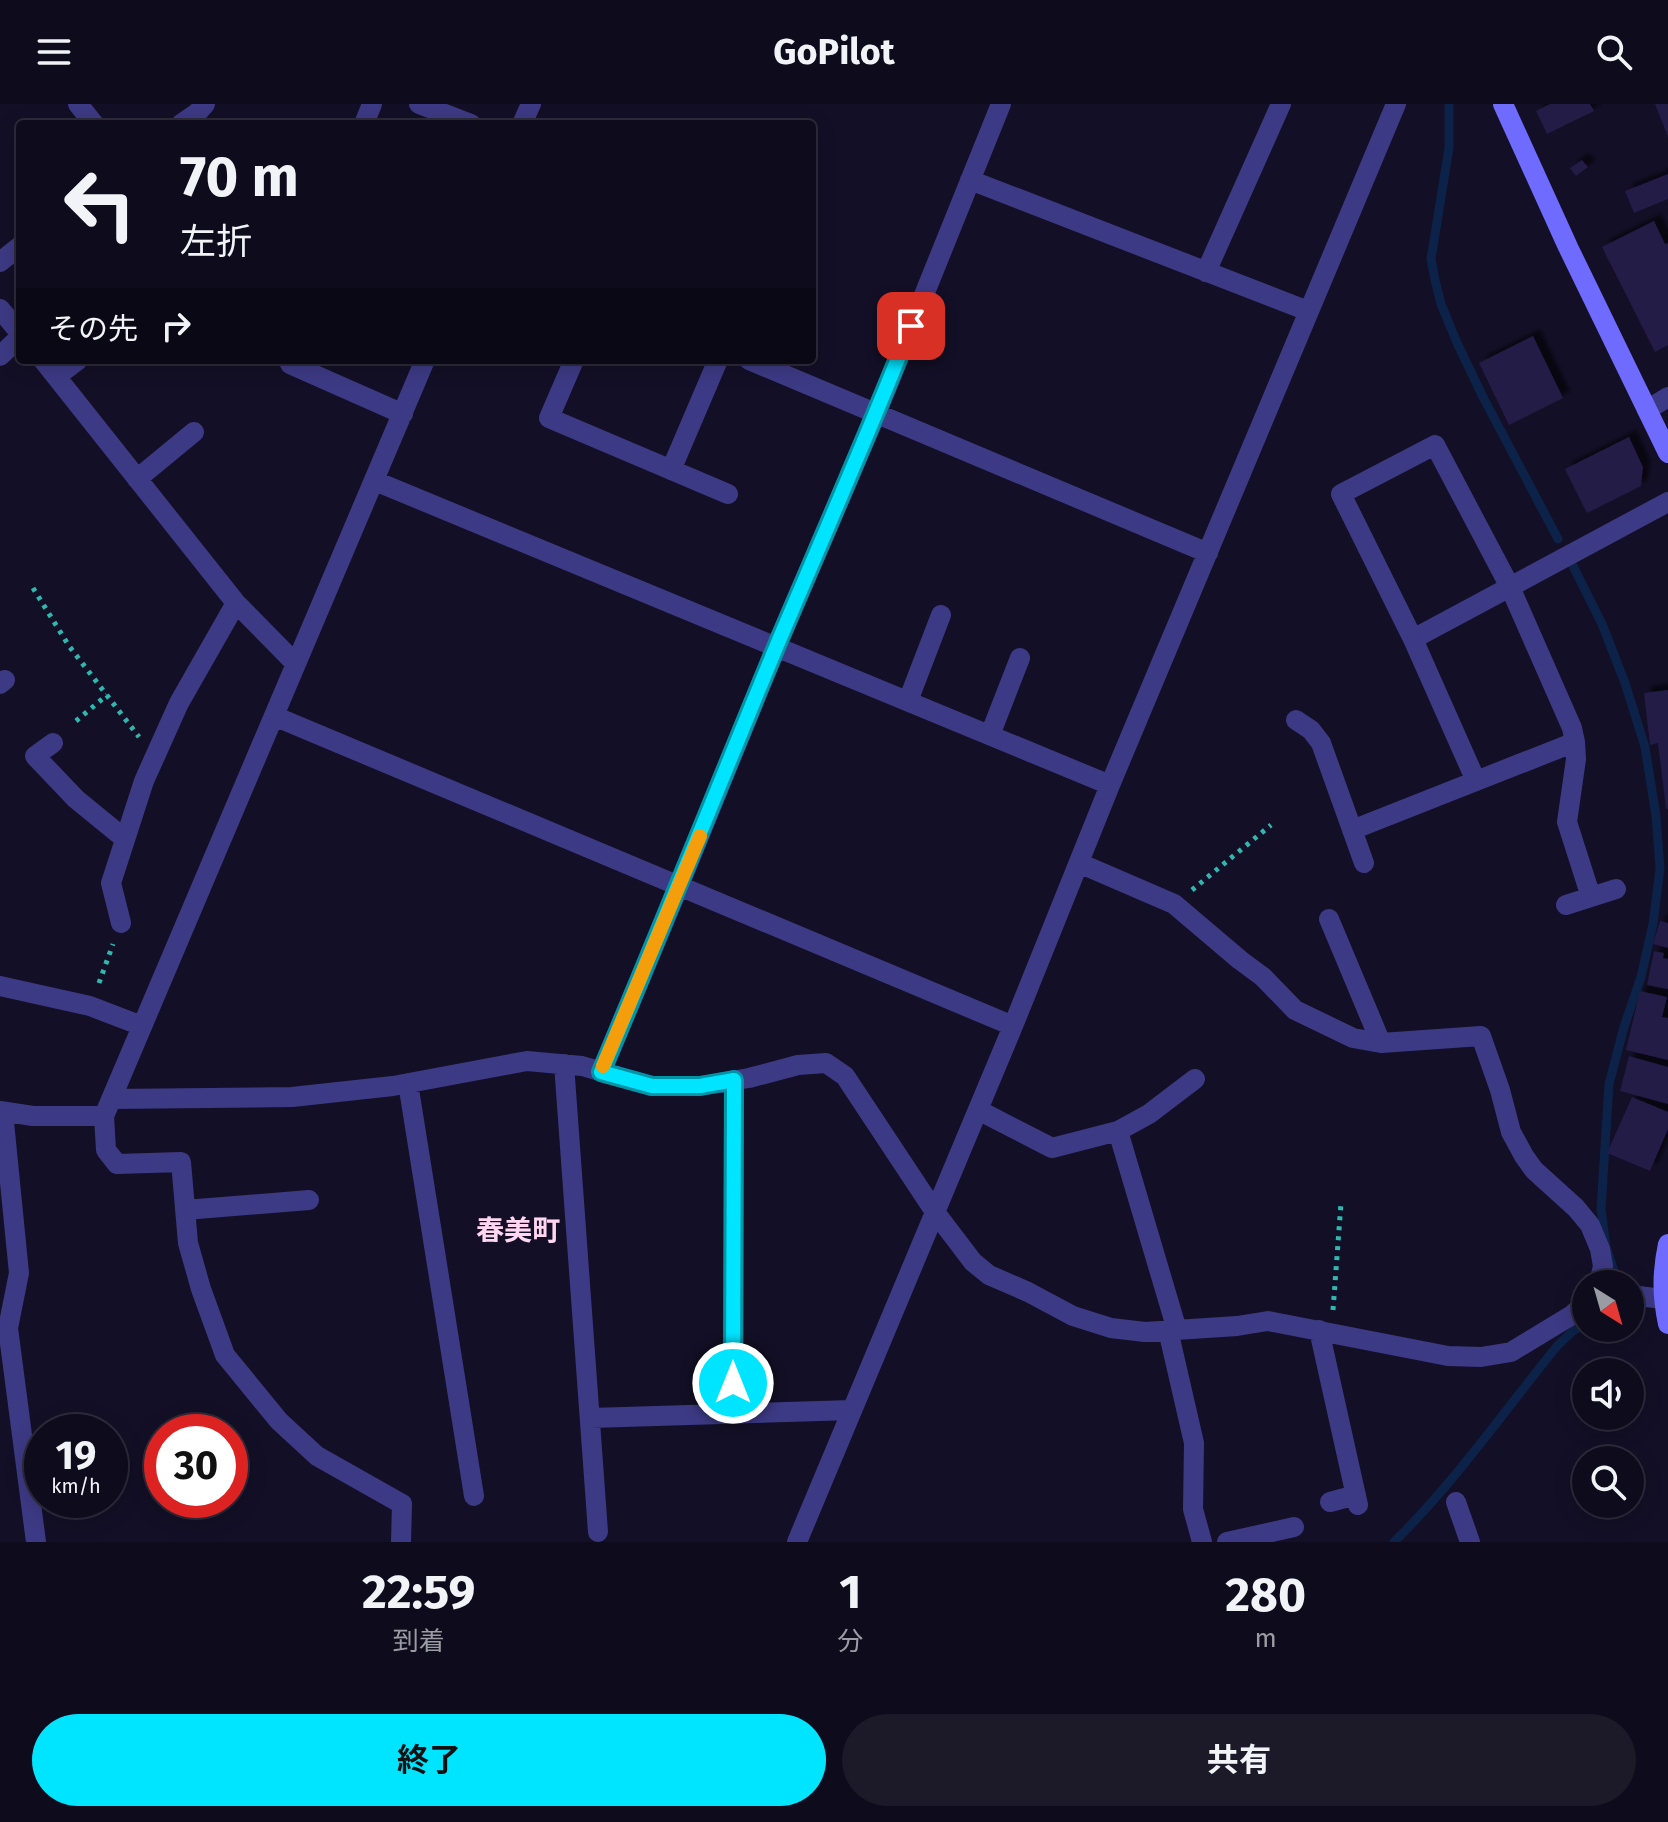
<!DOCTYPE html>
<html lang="ja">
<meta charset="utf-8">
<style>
body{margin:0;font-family:"Fira Sans","Noto Sans JP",sans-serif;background:#1c1929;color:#f1f3f6;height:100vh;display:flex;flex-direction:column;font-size:30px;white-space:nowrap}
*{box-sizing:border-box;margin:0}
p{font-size:26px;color:#9b9ba3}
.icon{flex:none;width:44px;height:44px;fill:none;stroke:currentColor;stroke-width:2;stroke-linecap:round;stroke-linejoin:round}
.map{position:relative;height:1438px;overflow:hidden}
.side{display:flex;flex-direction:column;background:#0e0b1c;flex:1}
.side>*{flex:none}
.top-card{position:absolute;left:16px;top:16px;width:800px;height:244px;border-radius:8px;box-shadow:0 4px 20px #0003,0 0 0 2px #2e2b3b;background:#0e0b1c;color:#f1f3f6;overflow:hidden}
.needle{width:52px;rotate:143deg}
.controls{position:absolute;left:1572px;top:1166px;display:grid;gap:16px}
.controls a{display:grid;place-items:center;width:72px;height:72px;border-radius:50%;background:#0e0b1c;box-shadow:0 4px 20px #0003,0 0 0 2px #2e2b3b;font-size:40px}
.speed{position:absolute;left:24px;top:1310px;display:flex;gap:16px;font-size:40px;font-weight:700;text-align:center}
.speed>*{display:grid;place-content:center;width:104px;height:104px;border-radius:50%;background:#0e0b1c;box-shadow:0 4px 20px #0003,0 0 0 2px #2e2b3b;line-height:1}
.speed small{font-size:20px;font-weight:400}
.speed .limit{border:12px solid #d22;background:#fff;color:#111}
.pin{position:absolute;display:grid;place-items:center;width:68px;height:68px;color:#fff;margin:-34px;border-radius:16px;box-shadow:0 4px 12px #0006}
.me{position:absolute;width:88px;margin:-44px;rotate:0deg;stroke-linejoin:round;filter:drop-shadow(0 0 6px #0008)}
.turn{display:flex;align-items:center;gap:28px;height:168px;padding:0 32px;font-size:36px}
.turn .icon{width:104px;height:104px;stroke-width:2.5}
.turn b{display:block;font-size:56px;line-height:68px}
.then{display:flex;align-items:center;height:76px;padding:0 32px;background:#0003;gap:16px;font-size:30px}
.eta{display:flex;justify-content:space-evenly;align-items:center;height:136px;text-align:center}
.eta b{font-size:48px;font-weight:700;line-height:56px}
.cta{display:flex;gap:16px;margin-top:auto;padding:16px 32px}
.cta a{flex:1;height:92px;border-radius:48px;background:#00e5ff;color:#111;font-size:32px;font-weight:700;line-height:92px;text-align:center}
.cta a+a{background:#1c1929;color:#f1f3f6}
header{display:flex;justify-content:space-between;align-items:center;height:104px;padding:0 32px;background:#0e0b1c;font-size:36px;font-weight:700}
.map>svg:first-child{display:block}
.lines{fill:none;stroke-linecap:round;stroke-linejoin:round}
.stream{stroke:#0c2248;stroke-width:9}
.building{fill:#241b47;filter:url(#shadow)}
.path{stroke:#2fb8b0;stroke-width:5;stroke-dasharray:4 6;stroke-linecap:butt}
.street{stroke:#3d3a85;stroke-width:20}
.secondary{stroke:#6f6bff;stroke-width:20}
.route-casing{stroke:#0095a6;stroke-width:20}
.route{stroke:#00e5ff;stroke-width:14}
.slow{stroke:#f59e0b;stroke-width:14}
.labels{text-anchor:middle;stroke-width:8;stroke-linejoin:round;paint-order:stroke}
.quarter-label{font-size:28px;font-weight:bold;fill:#ffd6f0;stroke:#130f26}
</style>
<header><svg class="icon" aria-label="menu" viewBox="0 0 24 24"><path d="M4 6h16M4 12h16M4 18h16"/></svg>GoPilot<svg class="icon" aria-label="search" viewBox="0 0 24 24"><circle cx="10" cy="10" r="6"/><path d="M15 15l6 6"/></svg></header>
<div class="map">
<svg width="1668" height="1438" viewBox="0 0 1668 1438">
<defs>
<filter id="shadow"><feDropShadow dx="7" dy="-7" stdDeviation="2" flood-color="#0009"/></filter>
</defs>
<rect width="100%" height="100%" fill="#130f26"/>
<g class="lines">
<path class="stream" d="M 1449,0 L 1449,44 L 1431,155 L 1435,176 L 1441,200 L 1458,241 L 1484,295 L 1558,435
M 1573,462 L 1602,520 L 1625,579 L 1645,643 L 1656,712 L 1660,764 L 1653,820 L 1641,873 L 1624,923 L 1609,980 L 1601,1105 L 1606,1143 L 1614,1167
M 1394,1438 C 1455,1378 1504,1307 1558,1241 L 1574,1226 L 1586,1219"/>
</g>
<path class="building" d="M 1550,0 L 1590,0 L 1594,7 L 1547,30 L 1536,7 Z
M 1655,0 L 1668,0 L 1668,33 Z
M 1582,56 L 1588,63 L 1576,72 L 1570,64 Z
M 1668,70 L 1668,95 L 1634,109 L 1625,87 Z
M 1654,117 L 1665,140 L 1668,139 L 1668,241 L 1655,248 L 1602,143 Z
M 1533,232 L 1563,294 L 1509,321 L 1479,259 Z
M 1629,333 L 1643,363 L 1641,382 L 1587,409 L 1565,365 Z
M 1668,586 L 1668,705 L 1666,705 L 1658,639 L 1650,641 L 1644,589 Z
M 1660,817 L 1668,819 L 1668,844 L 1653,840 Z
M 1654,847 L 1664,849 L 1663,854 L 1668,855 L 1668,885 L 1647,881 Z
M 1640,887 L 1667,893 L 1662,913 L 1668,914 L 1668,956 L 1626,946 Z
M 1629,952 L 1668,963 L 1668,1000 L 1620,987 Z
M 1632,993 L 1668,1008 L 1668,1025 L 1650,1067 L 1607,1049 Z"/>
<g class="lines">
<path class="path" d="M 33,484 L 69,542 L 139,633
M 76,617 L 107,591
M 1192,786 L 1271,721
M 99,879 L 113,840
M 1333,1206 L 1341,1099"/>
<path class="street" d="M 78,0 L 94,20
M 419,0 L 471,20
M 181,20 L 197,9 L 205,0
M 364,20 L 372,0
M 522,20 L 531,0
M 970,76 L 1308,207
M 0,158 L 20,142
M 1206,168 L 1281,0
M 0,205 L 20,229
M 0,252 L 20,233
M 43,256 L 236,499 L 295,559
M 574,256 L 549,314 L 728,390
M 749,256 L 1208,449
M 290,260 L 403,310
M 57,272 L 78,256
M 1647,306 L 1668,293
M 671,366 L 718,256
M 137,375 L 194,328
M 375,377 L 1110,681
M 1413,535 L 1668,398
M 0,580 L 5,576
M 908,597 L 941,511
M 274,612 L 1013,922
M 1296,616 L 1311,626 L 1321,639 L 1364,759
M 990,631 L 1020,554
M 53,639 L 35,652 L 76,695 L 125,735
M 1476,677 L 1413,535 L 1341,390 L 1435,341 L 1510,483 L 1572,624 L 1575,638 L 1576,655 L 1567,718 L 1591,793
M 1352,726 L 1575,638
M 1079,759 L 1174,800 L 1240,856 L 1263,873 L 1295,906 L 1353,934 L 1381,939 L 1481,932 L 1500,986 L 1511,1028 L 1524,1052 L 1534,1066 L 1576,1104 L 1590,1121 L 1600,1145 L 1603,1162 L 1599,1180
M 1566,801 L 1616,785
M 1329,815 L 1381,939
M 121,819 L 111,779 L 144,677 L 179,599 L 236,499
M 0,882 L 90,902 L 142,922
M 564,960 L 598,1428
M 601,968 L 679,782 L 776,543 L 876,310 L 1001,0
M 408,979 L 474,1392
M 111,995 L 292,993 L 393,982 L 527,957 L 582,962 L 652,982 L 700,982 L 749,974 L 798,961 L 826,959 L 845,972 L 935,1108 L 973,1158 L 989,1171 L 1028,1188 L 1073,1212 L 1111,1224 L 1145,1228 L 1237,1222 L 1268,1217 L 1448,1252 L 1481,1253 L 1511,1248 L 1572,1211 L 1586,1198
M 978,1006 L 1052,1044 L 1118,1027 L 1149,1010 L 1195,975
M 0,1007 L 33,1012 L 104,1012
M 3,1008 L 19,1169 L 8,1224 L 36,1438
M 1118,1027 L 1177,1226
M 185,1106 L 309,1096
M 1630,1191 L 1663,1195
M 1168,1226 L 1194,1339 L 1193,1405 L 1202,1438
M 1319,1226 L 1358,1401
M 733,1310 L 734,976
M 590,1314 L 852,1306
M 1330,1398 L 1356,1391
M 1456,1398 L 1470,1438
M 401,1438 L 402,1400 L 317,1352 L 279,1317 L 225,1251 L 201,1185 L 188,1139 L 181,1058 L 117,1060 L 106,1046 L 104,1012 L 425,256
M 797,1438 L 1013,922 L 1110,681 L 1396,0
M 1227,1438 L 1294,1423"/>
<path class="secondary" d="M 1503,0 L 1568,143 L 1668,349
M 1668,1140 C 1662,1169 1662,1191 1668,1220"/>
</g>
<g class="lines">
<defs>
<path id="route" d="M 733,1279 L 734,976 L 700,982 L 652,982 L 601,968 C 661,826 718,683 777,541 C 822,435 869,329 911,222"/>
</defs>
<use href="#route" class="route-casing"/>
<use href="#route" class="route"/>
<path class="slow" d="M 603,962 L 700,732"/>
</g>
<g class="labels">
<g class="quarter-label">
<text x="518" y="1136">春美町</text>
</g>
</g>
</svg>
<div class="controls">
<a><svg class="needle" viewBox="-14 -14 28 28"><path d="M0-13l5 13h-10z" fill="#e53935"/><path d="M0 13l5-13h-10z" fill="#9b9ba3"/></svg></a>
<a><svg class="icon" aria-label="sound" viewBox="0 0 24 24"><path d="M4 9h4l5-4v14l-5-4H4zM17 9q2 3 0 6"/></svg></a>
<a><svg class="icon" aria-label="search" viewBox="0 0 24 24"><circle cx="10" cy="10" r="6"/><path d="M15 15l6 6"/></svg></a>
</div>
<div class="speed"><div>19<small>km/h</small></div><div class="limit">30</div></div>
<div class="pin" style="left:911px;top:222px;background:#d93025"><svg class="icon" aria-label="arrive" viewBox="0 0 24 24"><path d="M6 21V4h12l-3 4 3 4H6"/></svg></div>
<svg class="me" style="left:733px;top:1279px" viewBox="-20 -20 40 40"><circle r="17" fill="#00e5ff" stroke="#fff" stroke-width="3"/><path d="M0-11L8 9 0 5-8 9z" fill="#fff"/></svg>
<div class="top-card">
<div class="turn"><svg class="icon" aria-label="left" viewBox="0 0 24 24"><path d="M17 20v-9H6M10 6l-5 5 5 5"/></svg><div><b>70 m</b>左折</div></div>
<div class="then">その先<svg class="icon" aria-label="right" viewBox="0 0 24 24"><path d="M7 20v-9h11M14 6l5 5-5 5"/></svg></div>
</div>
</div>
<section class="side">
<div class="eta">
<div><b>22:59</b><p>到着</p></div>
<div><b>1</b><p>分</p></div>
<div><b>280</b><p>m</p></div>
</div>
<div class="cta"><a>終了</a><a>共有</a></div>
</section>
